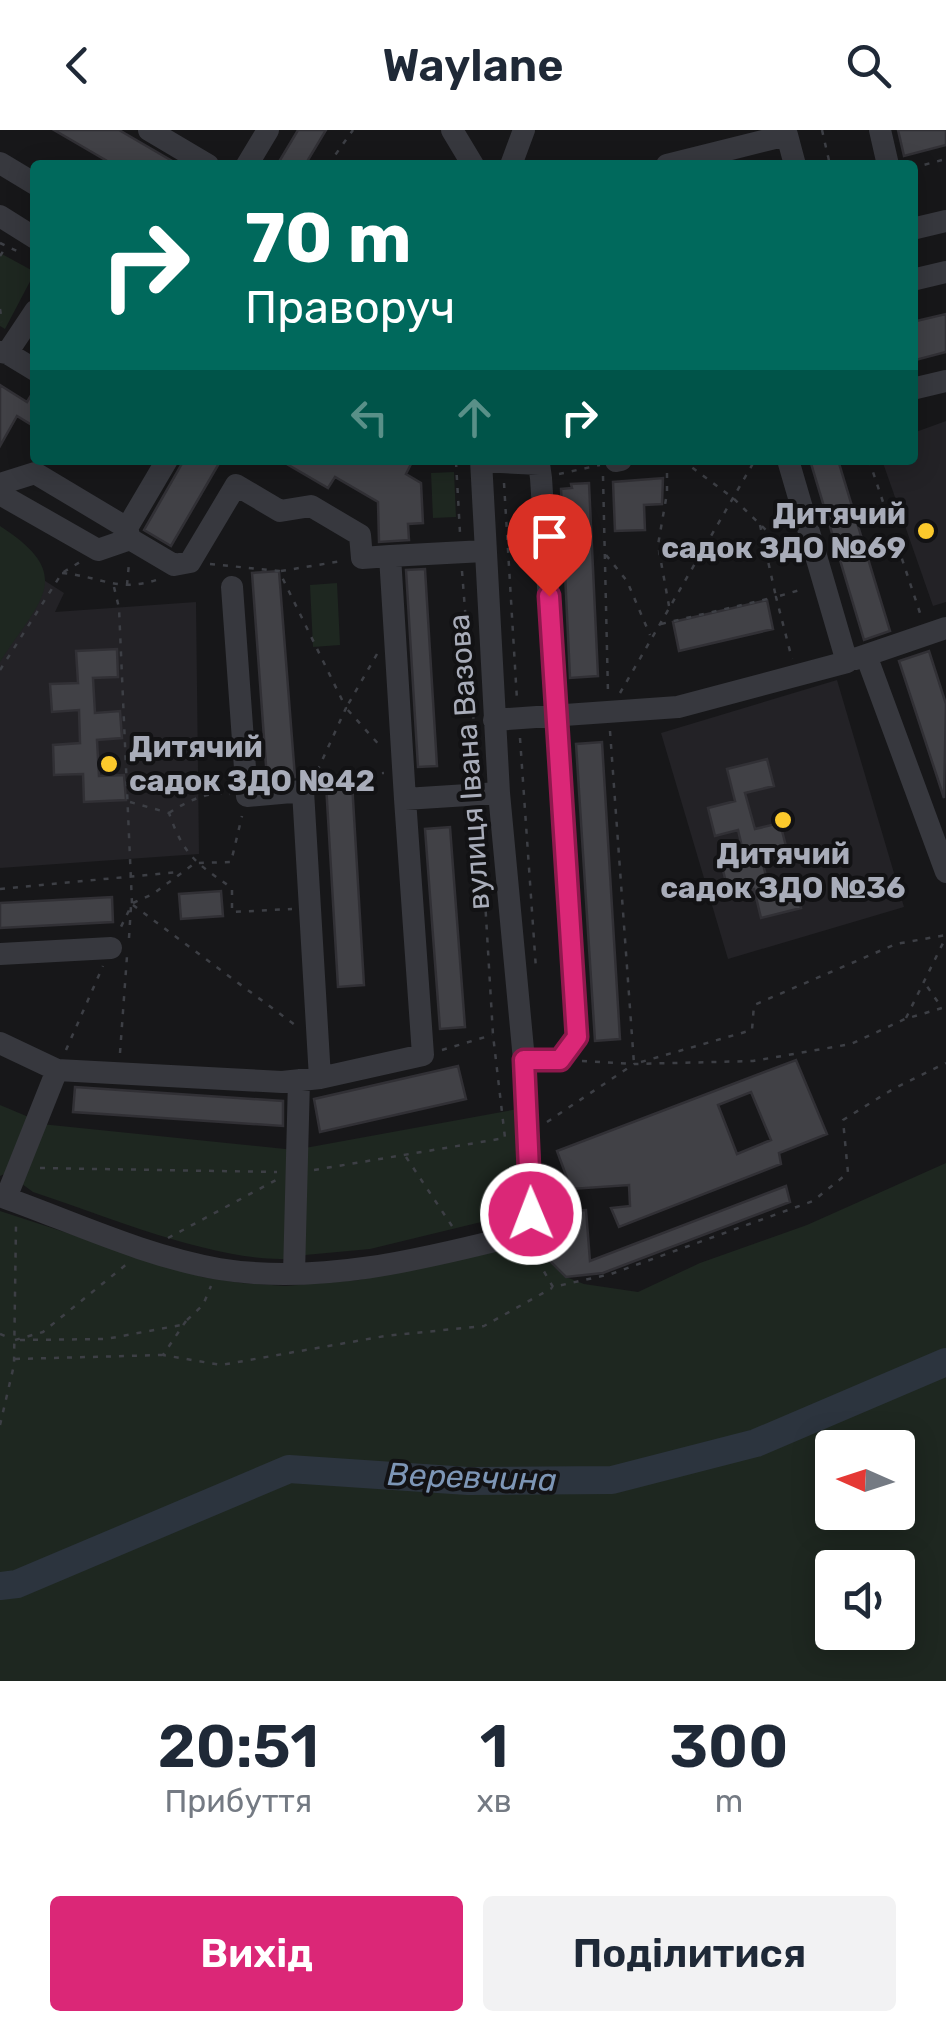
<!DOCTYPE html>
<html lang="uk">
<meta charset="utf-8">
<style>
body{margin:0;font-family:Rubik,sans-serif;background:#f2f2f3;color:#1f2937;height:100vh;display:flex;flex-direction:column;font-size:38px;white-space:nowrap}
*{box-sizing:border-box;margin:0}
p{font-size:32px;color:#747a83}
.icon{flex:none;width:55px;height:55px;fill:none;stroke:currentColor;stroke-width:2;stroke-linecap:round;stroke-linejoin:round}
.map{position:relative;height:1551px;overflow:hidden}
.side{display:flex;flex-direction:column;background:#fff;flex:1}
.side>*{flex:none}
.guide{position:absolute;left:30px;top:30px;width:888px;height:305px;border-radius:10px;box-shadow:0 5px 25px #0003;background:#00695c;color:#fff;overflow:hidden}
.needle{width:65px;rotate:273deg}
.tools{position:absolute;left:815px;top:1300px;display:grid;gap:20px}
.tools a{display:grid;place-items:center;width:100px;height:100px;border-radius:10px;background:#fff;box-shadow:0 5px 25px #0003;font-size:50px}
.pin{position:absolute;display:grid;place-items:center;width:85px;height:85px;color:#fff;margin:-102px -42px;border-radius:50% 50% 50% 0;rotate:-45deg;box-shadow:0 0 10px #0007}
.pin .icon{rotate:45deg}
.me{position:absolute;width:110px;margin:-55px;rotate:359deg;stroke-linejoin:round;filter:drop-shadow(0 0 8px #0008)}
.turn{display:flex;align-items:center;gap:35px;height:210px;padding:0 50px;font-size:45px}
.turn .icon{width:130px;height:130px;stroke-width:2.5}
.turn b{display:block;font-size:70px;line-height:85px}
.lanes{display:flex;align-items:center;height:95px;padding:0 50px;background:#0003;justify-content:center;gap:50px;direction:ltr}
.lanes .off{opacity:.35}
.eta{display:flex;justify-content:space-evenly;align-items:center;height:170px;text-align:center}
.eta b{font-size:60px;font-weight:600;line-height:70px}
.action{display:flex;gap:20px;margin-top:auto;padding:20px 50px}
.action a{flex:1;height:115px;border-radius:10px;background:#db2777;color:#fff;font-size:40px;font-weight:600;line-height:115px;text-align:center}
.action a+a{background:#f2f2f3;color:#1f2937}
header{display:flex;justify-content:space-between;align-items:center;height:130px;padding:0 50px;background:#fff;font-size:45px;font-weight:600}
.map>svg:first-child{display:block}
.built{fill:#232226}
.green{fill:#1e2720;fill-rule:evenodd}
.lines{fill:none;stroke-linecap:round;stroke-linejoin:round}
.river{stroke:#2c343e;stroke-width:28}
.building{fill:#414146;stroke:#313035;stroke-width:2.5;fill-rule:evenodd}
.path{stroke:#3d3f45;stroke-width:2.5;stroke-dasharray:5 8;stroke-linecap:butt}
.minor{stroke:#37383e;stroke-width:22}
.route-casing{stroke:#8e194d;stroke-width:25}
.route{stroke:#db2777;stroke-width:18}
.poi-dot{fill:#fbc92c;stroke:#121214;stroke-width:4}
.labels{text-anchor:middle;stroke-width:8;stroke-linejoin:round;paint-order:stroke}
.poi-label{font-size:30px;font-weight:bold;fill:#a8acb9;stroke:#121214;text-anchor:end}
.street-label{font-size:30px;fill:#a8acb9;stroke:#121214}
.water-label{font-size:32px;font-style:italic;fill:#7d96b6;stroke:#121214}
</style>
<header><svg class="icon" aria-label="back" viewBox="0 0 24 24"><path d="M15 5l-7 7 7 7"/></svg>Waylane<svg class="icon" aria-label="search" viewBox="0 0 24 24"><circle cx="10" cy="10" r="6"/><path d="M15 15l6 6"/></svg></header>
<div class="map">
<svg width="946" height="1551" viewBox="0 0 946 1551">
<rect width="100%" height="100%" fill="#171719"/>
<path class="built" d="M 946,291 L 946,472 L 933,476 L 882,330 L 912,330 L 913,303 Z
M 0,422 L 64,463 L 55,482 L 196,472 L 199,724 L 0,738 Z
M 837,550 L 904,777 L 728,829 L 661,603 Z"/>
<path class="green" d="M 0,123 L 35,142 L 5,199 L 0,196 Z
M 454,342 L 456,387 L 433,388 L 431,343 Z
M 0,396 C 78,446 39,471 0,532 Z
M 337,453 L 340,515 L 313,517 L 310,455 Z
M 0,975 L 31,988 L 9,1042 L 0,1046 Z
M 518,979 L 522,1063 L 519,1076 L 510,1085 L 370,1119 L 305,1125 L 305,1018 Z
M 41,994 L 295,1020 L 285,1129 C 213,1131 103,1085 33,1062 L 22,1054 Z
M 946,1033 L 946,1551 L 0,1551 L 0,1081 L 202,1147 L 242,1153 L 285,1156 L 359,1150 L 530,1114 L 541,1076 L 545,1076 L 550,1131 L 566,1147 L 584,1154 L 638,1162 L 700,1133 L 807,1095 ZM 832,1318 L 898,1318 L 898,1382 L 832,1382 ZM 832,1438 L 898,1438 L 898,1502 L 832,1502 Z"/>
<g class="lines">
<path class="river" d="M 0,1456 L 17,1454 L 289,1339 L 468,1351 L 612,1350 L 756,1313 L 946,1232"/>
</g>
<path class="building" d="M 54,0 L 119,0 L 179,35 L 114,35 Z
M 298,0 L 326,0 L 305,35 L 277,35 Z
M 898,0 L 946,0 L 946,15 L 904,26 Z
M 946,184 L 946,222 L 912,231 L 912,192 Z
M 0,255 L 27,272 L 35,259 L 35,297 L 17,286 L 0,316 Z
M 184,330 L 221,330 L 171,416 L 144,400 Z
M 280,330 L 413,330 L 406,344 L 421,353 L 423,393 L 408,394 L 409,410 L 379,412 L 378,372 L 335,347 L 328,358 Z
M 810,330 L 838,330 L 890,501 L 864,510 Z
M 663,348 L 662,374 L 644,375 L 645,400 L 615,401 L 613,352 Z
M 589,353 L 598,546 L 570,548 L 561,359 L 572,358 L 571,354 Z
M 425,439 L 437,636 L 418,637 L 406,440 Z
M 279,441 L 295,647 L 267,649 L 252,443 Z
M 767,470 L 773,499 L 679,521 L 673,492 Z
M 117,519 L 118,547 L 93,548 L 95,583 L 120,581 L 122,608 L 97,610 L 99,646 L 124,645 L 126,670 L 84,672 L 83,644 L 54,645 L 53,615 L 80,613 L 79,580 L 52,582 L 50,554 L 78,553 L 76,521 Z
M 929,521 L 946,574 L 944,668 L 899,531 Z
M 602,612 L 620,909 L 595,911 L 576,614 Z
M 767,629 L 774,656 L 745,663 L 755,699 L 780,693 L 786,716 L 760,723 L 769,757 L 794,750 L 801,778 L 761,788 L 754,759 L 729,765 L 722,736 L 745,730 L 738,700 L 715,706 L 708,678 L 735,671 L 727,639 Z
M 352,652 L 364,855 L 338,857 L 326,654 Z
M 450,697 L 465,897 L 440,899 L 425,699 Z
M 221,761 L 223,786 L 181,789 L 179,764 Z
M 112,767 L 113,792 L 0,798 L 0,773 Z
M 796,930 L 827,1004 L 779,1023 L 781,1034 L 619,1097 L 611,1078 L 630,1076 L 629,1055 L 571,1059 L 557,1021 ZM 751,962 L 771,1010 L 737,1024 L 718,975 Z
M 458,936 L 466,969 L 320,1002 L 314,969 Z
M 75,957 L 283,971 L 283,996 L 73,982 Z
M 786,1056 L 790,1072 L 603,1143 L 566,1147 L 550,1131 L 546,1082 L 586,1080 L 590,1131 Z"/>
<g class="lines">
<path class="path" d="M 822,0 L 830,35
M 328,35 L 353,0
M 912,38 L 946,29
M 0,113 L 21,123
M 0,126 L 6,117
M 0,179 L 2,192
M 667,330 L 667,363 L 658,415 L 669,476
M 682,330 L 733,368 L 771,405 L 793,419
M 869,330 L 922,489
M 456,332 L 460,403
M 559,344 L 600,335
M 603,346 L 608,563
M 504,353 L 517,570
M 760,395 L 776,467 L 803,459
M 606,425 L 627,451 L 650,505
M 210,434 L 279,441 L 346,578 L 315,646
M 281,441 L 342,431
M 462,441 L 478,647
M 62,443 C 104,447 119,464 162,448
M 127,455 L 129,433
M 114,457 L 119,478 L 132,774 L 119,801
M 661,494 L 776,467 L 792,529
M 377,524 L 346,578 L 382,618
M 0,540 L 62,443 L 80,432
M 620,563 L 755,330
M 610,601 L 634,934
M 520,608 L 536,839
M 317,647 L 384,643
M 130,672 L 169,683 C 184,726 196,733 232,758 L 232,782 L 292,779
M 169,683 C 187,671 208,661 230,664
M 0,759 L 178,742
M 133,773 L 153,764 L 195,733 L 231,732 L 242,686
M 133,775 L 299,898
M 129,808 L 131,776
M 906,888 L 946,807
M 66,920 L 103,836
M 442,920 L 492,905
M 120,923 L 127,826
M 582,931 L 634,934
M 641,932 L 752,900 L 754,875 L 896,814 L 946,805
M 547,992 L 634,934 L 753,931 L 851,914 L 905,889 L 942,878 L 924,852
M 406,1027 L 454,1099
M 40,1038 L 277,1042
M 314,1040 L 505,1008 L 493,905 L 480,685
M 168,1108 L 276,1050
M 531,1119 L 553,1157 L 611,1144 L 813,1071 L 848,1043 L 843,990 L 893,959 L 946,933
M 187,1190 L 203,1175 L 211,1156
M 186,1191 L 163,1225 L 221,1235 L 385,1206 L 484,1196 L 552,1158
M 0,1204 L 12,1209
M 15,1210 L 43,1202 L 128,1133
M 20,1210 L 106,1209 L 181,1195
M 15,1229 L 162,1225
M 0,1295 L 14,1235 L 16,1094"/>
<path class="minor" d="M 149,0 L 208,35
M 452,0 L 473,35
M 880,0 L 888,35
M 0,33 L 35,54
M 247,35 L 268,0
M 511,35 L 524,0
M 667,35 L 787,5 L 795,35
M 0,86 L 35,108
M 912,99 L 946,91
M 912,150 L 946,142
M 0,222 L 7,223 L 35,181
M 7,223 L 35,240
M 912,259 L 946,251
M 481,331 L 539,334 L 541,348 L 577,907 L 560,930 L 524,930
M 616,331 L 621,330
M 0,354 L 35,343 L 127,398 L 167,330
M 1,354 L 5,367 L 98,420 L 130,409
M 127,398 L 130,409 L 174,435 L 190,432 L 236,355 L 280,381 L 311,376 L 360,405 L 362,428 L 390,426
M 484,421 L 390,426 L 405,669 L 499,663
M 232,457 L 247,666 L 303,661 L 320,948 L 423,925 L 405,669
M 866,525 L 946,742
M 855,529 L 946,498
M 494,590 L 678,577 L 847,532 L 788,330
M 0,824 L 111,818
M 0,913 L 57,940 L 282,952 L 320,948
M 0,1066 C 71,1091 144,1126 219,1139 C 317,1155 420,1130 515,1106 L 527,1094 L 532,1072 L 524,930 L 499,663 L 481,330
M 6,1068 L 57,940
M 294,1144 L 299,950"/>
</g>
<g class="lines">
<defs>
<path id="route" d="M 531,1084 L 524,930 L 560,930 L 577,907 L 549,466"/>
</defs>
<use href="#route" class="route-casing"/>
<use href="#route" class="route"/>
</g>
<g class="poi-dot">
<circle cx="926" cy="401" r="10"/>
<circle cx="109" cy="634" r="10"/>
<circle cx="783" cy="690" r="10"/>
</g>
<g class="labels">
<g class="poi-label">
<text x="906" y="394">Дитячий<tspan x="906" dy="34">садок ЗДО №69</tspan></text>
<text x="129" y="627" text-anchor="start">Дитячий<tspan x="129" dy="34">садок ЗДО №42</tspan></text>
<text x="783" y="734" text-anchor="middle">Дитячий<tspan x="783" dy="34">садок ЗДО №36</tspan></text>
</g>
<g class="street-label">
<text transform="translate(469 632) rotate(-94)" y="10">вулиця Івана Вазова</text>
</g>
<g class="water-label">
<text transform="translate(472 1347) rotate(2)" y="11">Веревчина</text>
</g>
</g>
</svg>
<div class="tools">
<a><svg class="needle" viewBox="-14 -14 28 28"><path d="M0-13l5 13h-10z" fill="#e53935"/><path d="M0 13l5-13h-10z" fill="#747a83"/></svg></a>
<a><svg class="icon" aria-label="sound" viewBox="0 0 24 24"><path d="M4 9h4l5-4v14l-5-4H4zM17 9q2 3 0 6"/></svg></a>
</div>
<div class="pin" style="left:549px;top:466px;background:#d93025"><svg class="icon" aria-label="arrive" viewBox="0 0 24 24"><path d="M6 21V4h12l-3 4 3 4H6"/></svg></div>
<svg class="me" style="left:531px;top:1084px" viewBox="-20 -20 40 40"><circle r="17" fill="#db2777" stroke="#fff" stroke-width="3"/><path d="M0-11L8 9 0 5-8 9z" fill="#fff"/></svg>
<div class="guide">
<div class="turn"><svg class="icon" aria-label="right" viewBox="0 0 24 24"><path d="M7 20v-9h11M14 6l5 5-5 5"/></svg><div><b>70 m</b>Праворуч</div></div>
<div class="lanes"><svg class="icon off" aria-label="left" viewBox="0 0 24 24"><path d="M17 20v-9H6M10 6l-5 5 5 5"/></svg><svg class="icon off" aria-label="ahead" viewBox="0 0 24 24"><path d="M12 20V5M6 11l6-6 6 6"/></svg><svg class="icon" aria-label="right" viewBox="0 0 24 24"><path d="M7 20v-9h11M14 6l5 5-5 5"/></svg></div>
</div>
</div>
<section class="side">
<div class="eta">
<div><b>20:51</b><p>Прибуття</p></div>
<div><b>1</b><p>хв</p></div>
<div><b>300</b><p>m</p></div>
</div>
<div class="action"><a>Вихід</a><a>Поділитися</a></div>
</section>
